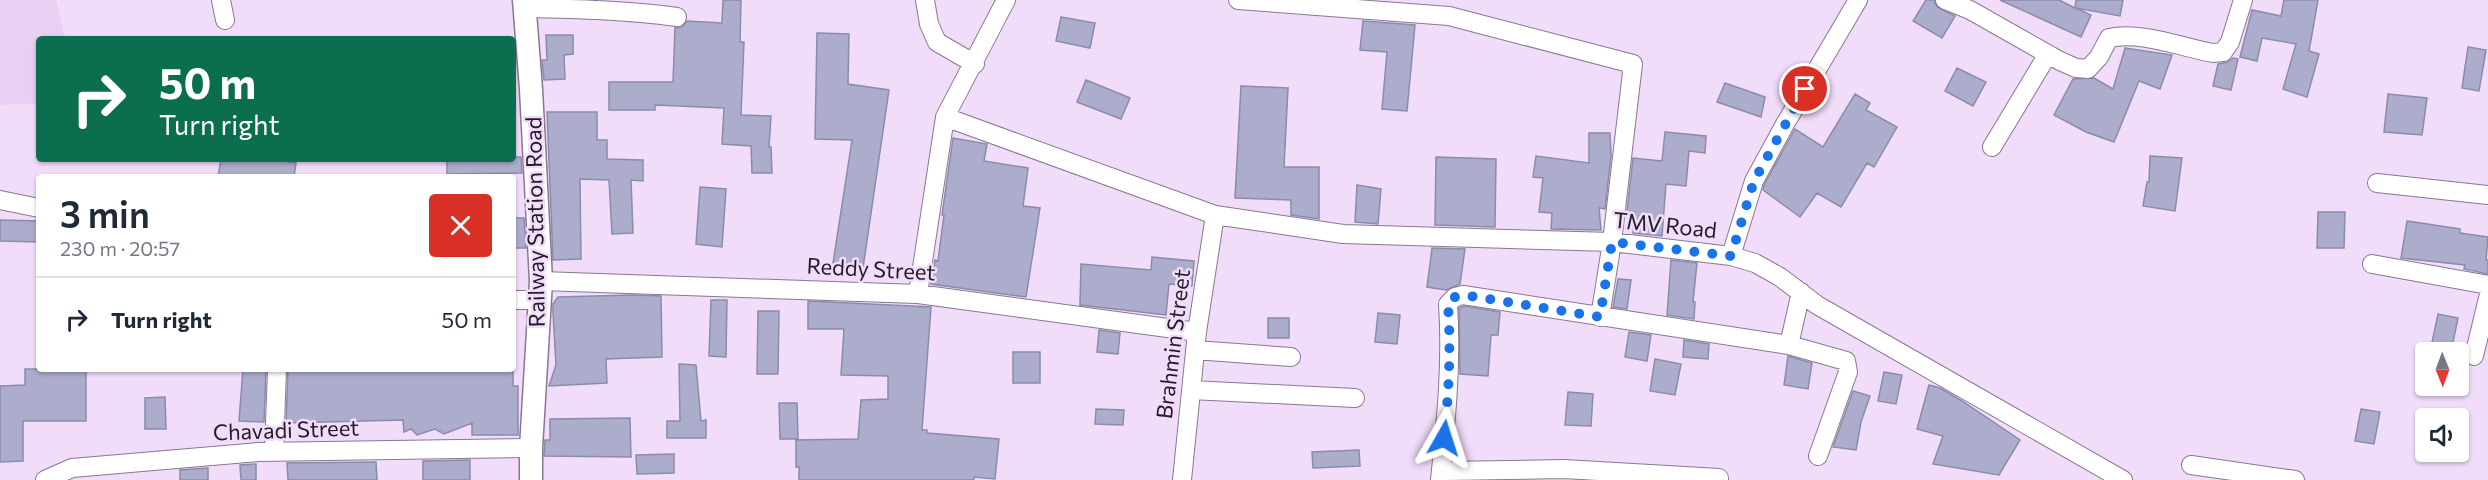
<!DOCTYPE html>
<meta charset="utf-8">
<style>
body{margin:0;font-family:Commissioner,sans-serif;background:#f2f2f3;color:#1f2937;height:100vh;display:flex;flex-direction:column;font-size:22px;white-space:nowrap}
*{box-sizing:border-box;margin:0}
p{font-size:20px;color:#747a83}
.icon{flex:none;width:33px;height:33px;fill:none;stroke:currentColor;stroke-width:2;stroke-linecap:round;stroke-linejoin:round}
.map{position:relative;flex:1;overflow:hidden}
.details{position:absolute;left:36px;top:174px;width:480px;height:198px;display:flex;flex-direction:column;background:#fff;border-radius:6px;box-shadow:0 2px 4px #0004}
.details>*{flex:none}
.top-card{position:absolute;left:36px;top:36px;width:480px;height:126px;border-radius:6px;box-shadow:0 2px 4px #0004;background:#0b6e4f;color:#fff;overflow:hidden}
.needle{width:39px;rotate:179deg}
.tools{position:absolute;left:2415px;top:342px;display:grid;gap:12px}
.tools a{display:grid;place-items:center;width:54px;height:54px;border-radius:6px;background:#fff;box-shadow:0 2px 4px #0004;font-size:30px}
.pin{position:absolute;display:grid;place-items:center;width:51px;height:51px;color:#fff;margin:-26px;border:3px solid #fff;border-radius:50%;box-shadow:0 2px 6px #0007}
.me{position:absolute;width:66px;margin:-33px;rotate:6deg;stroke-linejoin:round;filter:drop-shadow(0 0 4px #0008)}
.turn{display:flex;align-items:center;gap:21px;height:126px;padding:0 24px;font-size:27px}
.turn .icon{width:78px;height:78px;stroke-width:2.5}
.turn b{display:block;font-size:42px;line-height:51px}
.round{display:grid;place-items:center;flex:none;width:63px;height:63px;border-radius:6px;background:#f2f2f3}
.overview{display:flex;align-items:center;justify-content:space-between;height:102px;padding:0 24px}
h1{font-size:36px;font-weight:600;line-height:45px}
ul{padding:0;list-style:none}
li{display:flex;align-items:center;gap:18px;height:84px;padding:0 24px;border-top:2px solid #e0e1e3}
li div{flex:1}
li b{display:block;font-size:22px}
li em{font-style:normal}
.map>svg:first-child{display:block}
.built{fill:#e8cff3}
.building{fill:#acadcd;stroke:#8b8baa;stroke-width:1.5}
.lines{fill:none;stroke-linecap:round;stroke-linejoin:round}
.minor-casing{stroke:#8a7792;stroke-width:20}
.tertiary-casing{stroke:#8a7792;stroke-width:25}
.minor{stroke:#fff;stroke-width:18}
.tertiary{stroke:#fff;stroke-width:22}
.route{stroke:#1a73e8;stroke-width:10;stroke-dasharray:0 18}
.labels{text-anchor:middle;stroke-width:5;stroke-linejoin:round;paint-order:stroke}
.street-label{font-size:22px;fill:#231b26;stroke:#f1dcfa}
</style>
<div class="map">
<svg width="2488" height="480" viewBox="0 0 2488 480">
<rect width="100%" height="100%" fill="#f1dcfa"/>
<path class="built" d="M 0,0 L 56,0 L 65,39 L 39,39 L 39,103 L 0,105 Z"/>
<path class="building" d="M 723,0 L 741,0 L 740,42 L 744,42 L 741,115 L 771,116 L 769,147 L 771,147 L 772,173 L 752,173 L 751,146 L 722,144 L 724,108 L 655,105 L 655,110 L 609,110 L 609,82 L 673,82 L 675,28 L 682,27 L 687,21 L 722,23 Z
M 1926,0 L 1934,0 L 1937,7 L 1955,16 L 1942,38 L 1913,21 Z
M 2000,0 L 2059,0 L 2075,8 L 2076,0 L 2123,0 L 2120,16 L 2076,8 L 2091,15 L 2081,37 Z
M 2284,0 L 2318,0 L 2309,51 L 2319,54 L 2307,97 L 2283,89 L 2296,44 L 2262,38 L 2257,61 L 2240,57 L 2252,10 L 2281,16 Z
M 1061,17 L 1095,23 L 1090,48 L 1056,41 Z
M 1363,21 L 1415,25 L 1407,111 L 1382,109 L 1387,52 L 1360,50 Z
M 817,33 L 849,34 L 848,84 L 889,90 L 863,268 L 833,263 L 852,140 L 815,139 Z
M 546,35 L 573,35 L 573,54 L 564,55 L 565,79 L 544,80 L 542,60 L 547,60 Z
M 2468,47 L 2486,50 L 2479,91 L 2462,88 Z
M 2125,48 L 2172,55 L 2160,89 L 2139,81 L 2114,142 L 2086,132 L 2054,115 L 2073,79 L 2094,78 L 2113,89 Z
M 2233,58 L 2238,59 L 2231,90 L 2213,86 L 2218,64 L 2228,62 Z
M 1957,68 L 1986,82 L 1973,106 L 1945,91 Z
M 1086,80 L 1130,98 L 1121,119 L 1077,102 Z
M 1725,83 L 1765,97 L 1761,117 L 1717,102 Z
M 1241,86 L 1288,88 L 1284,167 L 1319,167 L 1319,219 L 1291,215 L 1291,200 L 1235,198 Z
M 1855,94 L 1870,103 L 1866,110 L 1897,127 L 1874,167 L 1867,163 L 1841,207 L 1817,193 L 1800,217 L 1763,190 L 1764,185 L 1795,129 L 1823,147 Z
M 2388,94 L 2427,98 L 2422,135 L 2384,132 Z
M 547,112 L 597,112 L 597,140 L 607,140 L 607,159 L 643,160 L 643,181 L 631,180 L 633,233 L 612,234 L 609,180 L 580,179 L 581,259 L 553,260 Z
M 1665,132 L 1706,136 L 1705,153 L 1689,151 L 1686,186 L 1666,184 L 1662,236 L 1633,233 L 1635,212 L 1627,211 L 1633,158 L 1662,161 Z
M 1589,133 L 1610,133 L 1611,156 L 1605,209 L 1599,208 L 1601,230 L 1551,229 L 1552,213 L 1539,212 L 1543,178 L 1533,177 L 1536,156 L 1589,163 Z
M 953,138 L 987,144 L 984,161 L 1028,168 L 1023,206 L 1040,208 L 1026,297 L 931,284 L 935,260 L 938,261 L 944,215 L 942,215 Z
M 2150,156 L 2182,158 L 2175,211 L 2143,206 L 2147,182 L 2149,182 Z
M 513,157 L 521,157 L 522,173 L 447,174 L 447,159 L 513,159 Z
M 1436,157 L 1496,159 L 1495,227 L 1435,225 Z
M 221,159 L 271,159 L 296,163 L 294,177 L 218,177 Z
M 1357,185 L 1381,189 L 1378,224 L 1355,222 Z
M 700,187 L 726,189 L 722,247 L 696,244 Z
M 2318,212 L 2345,212 L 2344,248 L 2317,248 Z
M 513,218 L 524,218 L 526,248 L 513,248 Z
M 0,220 L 39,221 L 39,242 L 0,241 Z
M 2407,221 L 2460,229 L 2460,233 L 2488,237 L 2486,260 L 2488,260 L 2488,274 L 2464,269 L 2465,265 L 2401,258 Z
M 1432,248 L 1465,249 L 1460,284 L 1446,290 L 1427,287 Z
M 1152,257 L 1194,261 L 1192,286 L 1169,284 L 1166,315 L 1080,305 L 1081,264 L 1151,270 Z
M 1671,260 L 1697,263 L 1693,302 L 1695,302 L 1694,319 L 1667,315 Z
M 1618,279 L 1631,280 L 1627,309 L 1613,307 Z
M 633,295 L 661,296 L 662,357 L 606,359 L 607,383 L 549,386 L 556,365 L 553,313 L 553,304 L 558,297 Z
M 711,300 L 727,300 L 726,357 L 709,356 Z
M 808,301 L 931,307 L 922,430 L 927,430 L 927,433 L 999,439 L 995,479 L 974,477 L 974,480 L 799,480 L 799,467 L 796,467 L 796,440 L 858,439 L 861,400 L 888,399 L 888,376 L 841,375 L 844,329 L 808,329 Z
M 1464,306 L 1500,312 L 1498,335 L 1491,335 L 1488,376 L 1460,374 L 1459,308 Z
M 758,311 L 779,311 L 778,374 L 757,374 Z
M 1378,313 L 1400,315 L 1397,344 L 1375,342 Z
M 2438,314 L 2458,318 L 2451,352 L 2430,352 Z
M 1268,318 L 1289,318 L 1289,338 L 1268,338 Z
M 1099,330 L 1120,333 L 1118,354 L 1097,352 Z
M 1629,332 L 1651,335 L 1647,361 L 1625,357 Z
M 1684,340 L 1709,344 L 1708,359 L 1683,357 Z
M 1013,352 L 1040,352 L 1040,383 L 1013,383 Z
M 1788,356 L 1812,363 L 1808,389 L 1784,385 Z
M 1655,359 L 1681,364 L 1675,395 L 1650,391 Z
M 679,364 L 696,365 L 701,421 L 706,420 L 706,438 L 667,438 L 667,421 L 680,421 Z
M 25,369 L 86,369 L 86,421 L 23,421 L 23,461 L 0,462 L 0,386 L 25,385 Z
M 243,369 L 266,369 L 264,422 L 239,421 Z
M 288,369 L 513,369 L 513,386 L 518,386 L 518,435 L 472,435 L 472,423 L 444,434 L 435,429 L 417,435 L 411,429 L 404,432 L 403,420 L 286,423 Z
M 1884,372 L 1902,375 L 1896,404 L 1878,401 Z
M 1929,385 L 1940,388 L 1962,401 L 2020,440 L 1999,475 L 1933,464 L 1943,436 L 1917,429 Z
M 1853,391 L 1870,396 L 1861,422 L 1856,450 L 1833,447 Z
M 1568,392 L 1593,394 L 1591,426 L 1565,425 Z
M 165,397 L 166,429 L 145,429 L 145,398 Z
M 779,403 L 797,403 L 798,439 L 780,439 Z
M 1096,409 L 1124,410 L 1123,425 L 1095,424 Z
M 2361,409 L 2380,412 L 2374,444 L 2355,441 Z
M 630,418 L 631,457 L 544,456 L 545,440 L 550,440 L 550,419 Z
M 1359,450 L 1360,466 L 1313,468 L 1312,452 Z
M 674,454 L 674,473 L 637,474 L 636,455 Z
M 470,460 L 470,480 L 423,480 L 423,461 Z
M 376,462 L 377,480 L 288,480 L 287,463 Z
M 256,464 L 256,480 L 241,480 L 240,465 Z
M 208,468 L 208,480 L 180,480 L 180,470 Z"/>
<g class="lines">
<defs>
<path id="minor" d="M 221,0 L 225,20
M 925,0 L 929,24 L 937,42 L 975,64
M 1238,0 L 1449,16 L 1633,64 L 1612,242 L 1600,317
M 1945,0 L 1970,10 L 2060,61 L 2076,68 L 2088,69 L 2099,57 L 2109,38 C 2142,31 2180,47 2213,53 L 2223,52 L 2230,42 L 2243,0
M 526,8 C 577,9 626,10 677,17
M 945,117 L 1215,215 L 1343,234 L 1612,242 L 1731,256 L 1755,263 L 1780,277 L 1817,305 L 2123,480
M 1992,147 L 2048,54
M 2377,183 L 2488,195
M 0,200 L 39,208
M 1731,256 L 1754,181 L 1785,124 L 1858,0
M 2372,264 L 2488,285
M 541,281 L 918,294 L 1197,332
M 918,294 L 945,117 L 1006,0
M 513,300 L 540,300
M 1789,345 L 1801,292
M 1195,350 L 1291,357
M 2474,356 L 2488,298
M 1191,390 L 1355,398
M 274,452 L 277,369
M 2191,465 L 2295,480
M 45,480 L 72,468 L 258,452 L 531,448
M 1182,480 L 1197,332 L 1215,215
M 1440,480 C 1446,421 1452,363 1448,304 L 1455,297 L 1463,295 L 1789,345 L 1846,361 L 1848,372 L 1818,456
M 1441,480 L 1444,471 L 1564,469 L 1719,478 L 1719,480"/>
<path id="tertiary" d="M 524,0 L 531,89 L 541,281 L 531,448 L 531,480"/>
</defs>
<use href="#minor" class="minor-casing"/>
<use href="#tertiary" class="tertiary-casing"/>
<use href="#minor" class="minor"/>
<use href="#tertiary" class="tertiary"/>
</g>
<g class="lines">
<path class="route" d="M 1444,438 C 1449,393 1451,349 1448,304 L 1455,297 L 1464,295 L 1600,317 L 1612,242 L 1731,256 L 1754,181 L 1805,89"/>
</g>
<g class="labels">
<g class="street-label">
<text transform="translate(535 222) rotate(-91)" y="8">Railway Station Road</text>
<text transform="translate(1665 225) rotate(6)" y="8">TMV Road</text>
<text transform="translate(871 269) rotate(3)" y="8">Reddy Street</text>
<text transform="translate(1173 344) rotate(-83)" y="8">Brahmin Street</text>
<text transform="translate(286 430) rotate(-2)" y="8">Chavadi Street</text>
</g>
</g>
</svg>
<div class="tools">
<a><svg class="needle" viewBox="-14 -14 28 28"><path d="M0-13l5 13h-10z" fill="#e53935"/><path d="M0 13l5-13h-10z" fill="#747a83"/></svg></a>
<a><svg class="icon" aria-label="sound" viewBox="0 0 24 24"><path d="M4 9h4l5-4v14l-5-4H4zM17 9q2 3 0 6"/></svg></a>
</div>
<div class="pin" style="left:1805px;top:89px;background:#d93025"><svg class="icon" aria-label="arrive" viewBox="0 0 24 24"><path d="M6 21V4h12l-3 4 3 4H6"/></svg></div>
<svg class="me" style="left:1444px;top:438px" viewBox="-20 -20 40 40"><path d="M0-17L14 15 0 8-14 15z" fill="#1a73e8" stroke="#fff" stroke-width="4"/></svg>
<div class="top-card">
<div class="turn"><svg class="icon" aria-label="right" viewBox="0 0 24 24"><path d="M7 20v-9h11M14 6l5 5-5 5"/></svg><div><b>50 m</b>Turn right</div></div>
</div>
<section class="details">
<div class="overview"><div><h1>3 min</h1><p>230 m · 20:57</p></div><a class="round" style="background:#d93025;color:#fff"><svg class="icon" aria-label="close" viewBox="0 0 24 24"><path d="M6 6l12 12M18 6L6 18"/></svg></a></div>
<ul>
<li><svg class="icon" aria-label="right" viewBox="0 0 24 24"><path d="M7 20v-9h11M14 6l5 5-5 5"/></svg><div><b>Turn right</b></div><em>50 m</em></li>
</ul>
</section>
</div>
